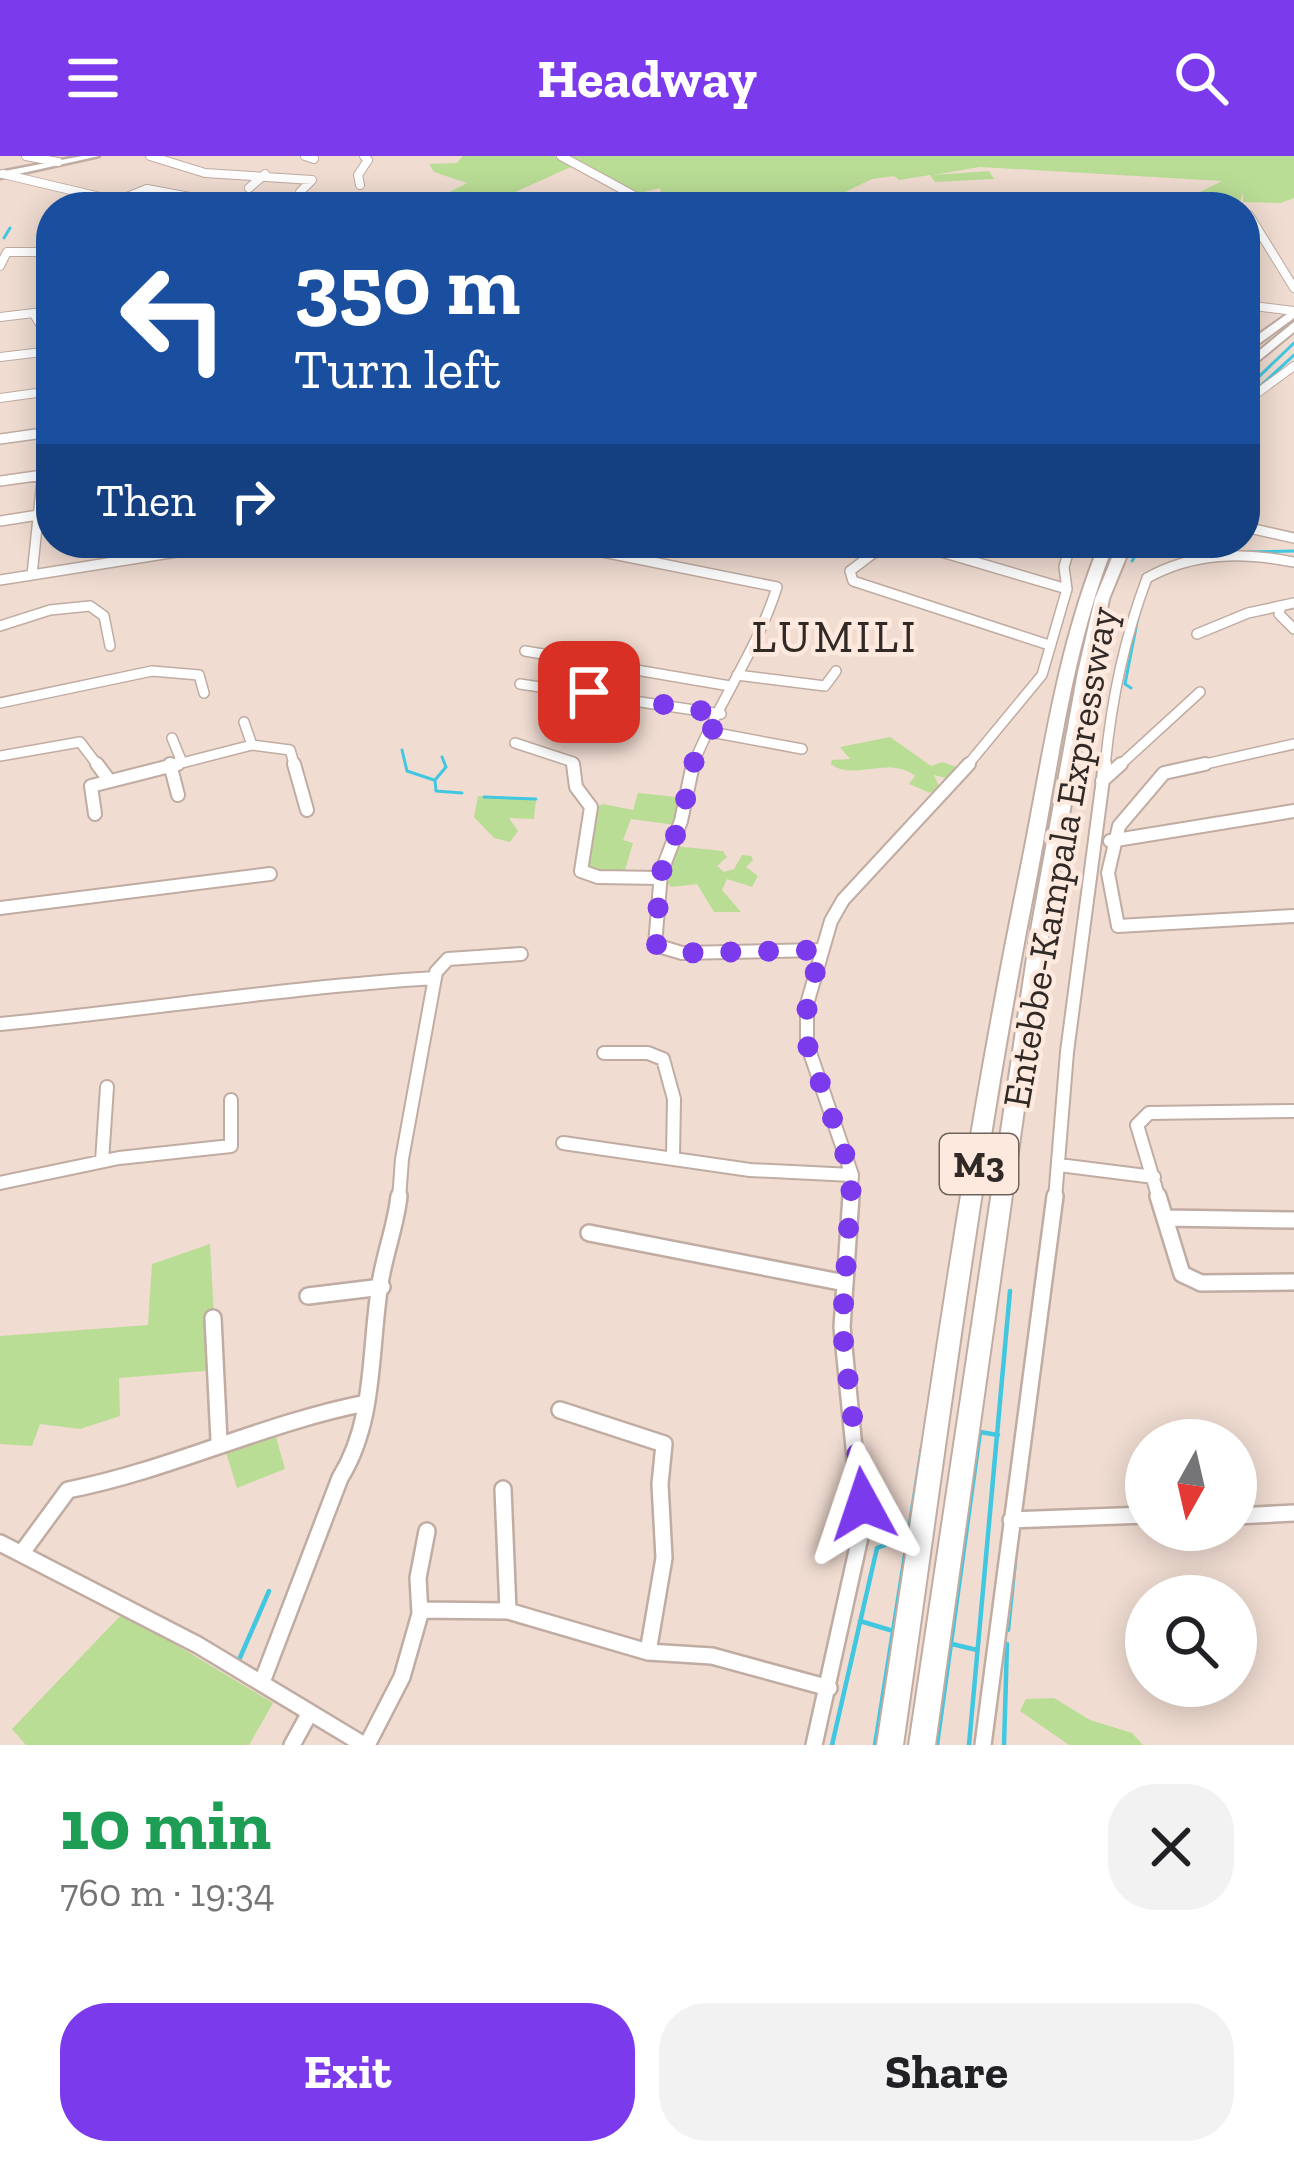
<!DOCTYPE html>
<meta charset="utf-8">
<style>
body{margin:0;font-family:"Zilla Slab",serif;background:#f2f2f2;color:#202124;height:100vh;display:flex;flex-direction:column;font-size:45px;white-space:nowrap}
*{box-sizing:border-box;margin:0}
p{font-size:39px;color:#757577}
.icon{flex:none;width:66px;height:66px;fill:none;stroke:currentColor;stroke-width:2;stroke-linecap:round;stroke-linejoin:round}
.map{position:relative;height:1589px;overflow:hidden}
.details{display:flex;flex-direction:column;background:#fff;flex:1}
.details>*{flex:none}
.guide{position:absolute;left:36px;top:36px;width:1224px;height:366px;border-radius:48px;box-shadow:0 6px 30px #0003;background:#1a4fa0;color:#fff;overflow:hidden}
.needle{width:78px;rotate:188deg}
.buttons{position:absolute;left:1125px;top:1263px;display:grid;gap:24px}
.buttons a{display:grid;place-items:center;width:132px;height:132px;border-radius:50%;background:#fff;box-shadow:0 6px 30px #0003;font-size:60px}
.pin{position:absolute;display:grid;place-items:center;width:102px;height:102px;color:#fff;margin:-51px;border-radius:24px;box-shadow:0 6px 18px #0006}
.me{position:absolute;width:132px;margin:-66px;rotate:355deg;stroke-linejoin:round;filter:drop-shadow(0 0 9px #0008)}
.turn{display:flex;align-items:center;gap:42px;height:252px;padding:0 60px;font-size:54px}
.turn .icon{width:156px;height:156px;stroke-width:2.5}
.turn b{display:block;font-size:84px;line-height:102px}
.then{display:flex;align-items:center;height:114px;padding:0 60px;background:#0003;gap:24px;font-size:45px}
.round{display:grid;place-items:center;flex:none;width:126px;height:126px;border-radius:48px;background:#f2f2f2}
.head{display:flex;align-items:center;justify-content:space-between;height:204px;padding:0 60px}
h1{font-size:72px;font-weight:700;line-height:90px;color:#1e9e55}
.cta{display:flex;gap:24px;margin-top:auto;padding:24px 60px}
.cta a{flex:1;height:138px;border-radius:48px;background:#7c3aed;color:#fff;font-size:48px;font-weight:700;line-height:138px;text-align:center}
.cta a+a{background:#f2f2f2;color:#202124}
header{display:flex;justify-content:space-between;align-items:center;height:156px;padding:0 60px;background:#7c3aed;color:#fff;font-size:54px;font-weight:700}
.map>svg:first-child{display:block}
.green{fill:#b9dd95}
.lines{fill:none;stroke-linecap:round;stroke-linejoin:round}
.stream-far1{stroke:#41c7e0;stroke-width:3}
.stream{stroke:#41c7e0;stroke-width:4.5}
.minor-far3-casing{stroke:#c0aca2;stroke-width:10}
.minor-far2-casing{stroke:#c0aca2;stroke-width:12}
.minor-far1-casing{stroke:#c0aca2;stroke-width:16}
.minor-casing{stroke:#c0aca2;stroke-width:20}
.major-casing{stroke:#c0aca2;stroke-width:5}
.highway-casing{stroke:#c0aca2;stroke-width:4}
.minor-far3{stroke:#fff;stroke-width:8}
.minor-far2{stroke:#fff;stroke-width:9}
.minor-far1{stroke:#fff;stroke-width:12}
.minor{stroke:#fff;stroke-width:15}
.major{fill:#fff;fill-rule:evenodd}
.highway{fill:#fff;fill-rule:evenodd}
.route{stroke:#7c3aed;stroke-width:21;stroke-dasharray:0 37.8}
.labels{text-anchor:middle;stroke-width:9;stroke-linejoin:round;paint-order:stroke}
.shield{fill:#fde9de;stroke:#6e635d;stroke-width:3}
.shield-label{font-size:36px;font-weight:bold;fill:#312926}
.street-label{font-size:39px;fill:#312926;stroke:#fde9de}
.quarter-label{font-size:45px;letter-spacing:3px;fill:#312926;stroke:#fde9de}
</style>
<header><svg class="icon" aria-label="menu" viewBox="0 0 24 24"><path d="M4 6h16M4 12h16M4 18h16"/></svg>Headway<svg class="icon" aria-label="search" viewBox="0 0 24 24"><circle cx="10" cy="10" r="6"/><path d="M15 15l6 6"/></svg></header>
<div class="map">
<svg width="1294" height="1589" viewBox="0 0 1294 1589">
<rect width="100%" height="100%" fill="#f0dcd1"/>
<path class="green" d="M 463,0 L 554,0 L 573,10 L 482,51 L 384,51 L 387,41 L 422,51 L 428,45 L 446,46 L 440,41 L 467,27 L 434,16 L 429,8 L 457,7 Z
M 564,0 L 1294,0 L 1294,42 L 1281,47 L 1243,46 L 1243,36 L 1240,46 L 1208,40 L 1197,51 L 1180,51 L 1172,39 L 1194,39 L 1222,25 L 980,11 L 933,19 L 989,15 L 994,23 L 935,26 L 930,19 L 899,24 L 894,20 L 872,23 L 841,38 L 893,48 L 889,51 L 824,51 L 832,44 L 793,50 L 660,51 L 649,45 L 662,40 L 660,32 L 636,38 Z
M 890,581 L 931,610 L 942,606 L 962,613 L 954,624 L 934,619 L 940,632 L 930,637 L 909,628 L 915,620 C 889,599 853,626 831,608 L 832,604 L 850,603 L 840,591 Z
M 638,637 L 685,642 L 676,669 L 631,663 L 623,684 L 633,687 L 623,721 L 584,715 L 593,652 L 603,648 L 633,654 Z
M 478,640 L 536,643 L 534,663 L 509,662 L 518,675 L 510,686 L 494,682 L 474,661 Z
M 674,690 L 723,695 L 727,701 L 717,710 L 724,716 L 734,713 L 742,699 L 751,700 L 753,704 L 746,711 L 758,720 L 752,731 L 727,723 L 722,734 L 741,756 L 714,756 L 697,728 L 671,731 C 659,719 669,704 674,690 Z
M 210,1088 L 217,1214 L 119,1222 L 120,1260 L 80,1273 L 40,1268 L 32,1290 L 0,1288 L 0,1180 L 148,1169 L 152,1108 Z
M 273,1270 L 285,1313 L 237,1332 L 223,1287 Z
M 123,1457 L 273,1547 L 249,1589 L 26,1589 L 12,1573 Z
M 1054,1542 L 1090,1564 L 1132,1577 L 1143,1589 L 1069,1589 L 1020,1555 L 1026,1543 Z"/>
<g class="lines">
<path class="stream-far1" d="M 926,51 L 1059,40
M 4,82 L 10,72
M 1245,234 L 1294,187
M 1256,234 L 1294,199
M 1173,387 L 1187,397 L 1220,396
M 1248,396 L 1294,395
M 1132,405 L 1143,387
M 1131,532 L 1125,528 L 1139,456
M 402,594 L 407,615 L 434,624
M 442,601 L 446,611 L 435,624 L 436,635 L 462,637
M 484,641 L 536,643"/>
<path class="stream" d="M 860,1465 L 890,1474
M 1008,1474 L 1015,1404
M 952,1488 L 977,1494
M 239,1504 L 269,1435
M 832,1589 L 877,1392 L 903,1382
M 875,1589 L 922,1292
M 937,1589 L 980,1276 L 998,1279
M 969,1589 L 1010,1135
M 1004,1589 L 1007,1488"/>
<defs>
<path id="minor-far3" d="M 26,0 L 58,6
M 150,0 L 205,17 L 312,24 L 300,36
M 305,0 L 314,3
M 561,0 L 655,51
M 3,18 L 117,45 L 147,33 L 195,42
M 360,29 L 358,19 L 368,4 L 364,0
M 249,32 L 265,18
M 1249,59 L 1294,132
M 0,110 L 7,96 L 42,96
M 1245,149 L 1294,155
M 35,160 L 51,186
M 0,161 L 51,155
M 0,201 L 51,195
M 0,242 L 51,235
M 1245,246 L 1294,210
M 48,270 L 51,239"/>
<path id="minor-far2" d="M 0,283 L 50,276
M 0,325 L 50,318
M 0,365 L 51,357
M 1245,371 L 1294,382
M 558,387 L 777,431 C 757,495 717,548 692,611
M 887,387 L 850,415 L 853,425 L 1049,489
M 911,387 L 1067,433
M 32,419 L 233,387
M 0,424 L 32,419 L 48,267
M 1281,450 L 1279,458 L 1294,473
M 0,470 L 50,454 L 90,450 L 104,460 L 110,490
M 1197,478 L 1248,457 L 1294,447
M 525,495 L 730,530
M 737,519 L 825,530 L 836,515
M 520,528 L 721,558
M 0,547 L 152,515 L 199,519 L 204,537
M 244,566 L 252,589
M 711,576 L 802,593
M 172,582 L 181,604
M 515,587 L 573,606 L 574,611
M 0,600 L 80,586 L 99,611
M 166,611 L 252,589 L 290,594 L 295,611
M 966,611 L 1042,519 L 1067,433 L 1064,411 L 1071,387
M 1105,611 C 1111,546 1124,483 1147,422 C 1194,396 1242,396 1294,406
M 1118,611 L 1200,536
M 1192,611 L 1294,588"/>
<path id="minor-far1" d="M 97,608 L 109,624
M 170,608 L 178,639
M 294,608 L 307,654
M 573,608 L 576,631 L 591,651 L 581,715 L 598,721 L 660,722
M 693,608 L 681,665 L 661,717 L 655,789 L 682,797 L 821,794
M 1205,608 L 1164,617 L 1119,670 L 1108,717 L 1118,770 L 1294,760
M 1102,625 L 1121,608
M 95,658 L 91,630 L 178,608
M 1110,685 L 1294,655
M 0,752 L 270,718
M 0,868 C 145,854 289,831 435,822
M 604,897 L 648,897 L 663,903 L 674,943 L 673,1000
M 563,987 L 750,1014 L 852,1019
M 102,1005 L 107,931
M 1059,1009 L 1154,1021
M 0,1027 L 119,1002 L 231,990 L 231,944
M 399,1043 L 402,1003 L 436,816 L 448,803 L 521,798
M 850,1043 L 852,1019 L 807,888 L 807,848 L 831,765 L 843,744 L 969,608
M 1055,1043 L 1067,896 L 1105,608
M 1159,1043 L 1137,969 L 1149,957 L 1294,955"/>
<path id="minor" d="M 1158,1040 L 1182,1118 L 1201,1127 L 1294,1126
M 1165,1062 L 1294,1064
M 589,1077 L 845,1127
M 308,1140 L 382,1131
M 213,1162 L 219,1285
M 560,1254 L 664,1288 L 660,1328 L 664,1402 L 648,1496
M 503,1333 L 508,1455
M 1236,1360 L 1294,1357
M 1011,1364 L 1146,1359
M 0,1387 L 198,1489 L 364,1589
M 21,1398 L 68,1334 C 170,1314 264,1267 366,1247
M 420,1454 L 508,1455 L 648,1496 L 712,1500 L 829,1532
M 262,1526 L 340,1322 C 377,1263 369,1189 381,1122 C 386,1094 396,1068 399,1040
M 292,1589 L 308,1560
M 367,1589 L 402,1521 L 420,1458 L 418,1422 L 427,1375
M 814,1589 L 862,1372 L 842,1171 L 851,1040
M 983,1589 L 1055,1040"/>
<path id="major" d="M 82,0 L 99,0 L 0,22 L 0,16 Z"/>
<path id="highway" d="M 1294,153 L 1294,162 L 1245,198 L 1245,188 Z
M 1294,166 L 1294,176 L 1245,216 L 1245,206 Z
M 1100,387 L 1114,387 C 1071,494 1058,611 1036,724 C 980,1010 945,1300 903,1589 L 877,1589 C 922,1299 960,1008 1019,721 C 1042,609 1056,494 1100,387 Z
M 1118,387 L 1132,387 L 1109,443 L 1094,516 L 1050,768 L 935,1589 L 909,1589 L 1032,768 L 1078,516 L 1095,443 Z"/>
</defs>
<use href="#minor-far3" class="minor-far3-casing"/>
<use href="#minor-far2" class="minor-far2-casing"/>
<use href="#minor-far1" class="minor-far1-casing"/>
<use href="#minor" class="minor-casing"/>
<use href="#major" class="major-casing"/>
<use href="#highway" class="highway-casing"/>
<use href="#minor-far3" class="minor-far3"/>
<use href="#minor-far2" class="minor-far2"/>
<use href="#minor-far1" class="minor-far1"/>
<use href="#minor" class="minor"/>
<use href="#major" class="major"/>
<use href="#highway" class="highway"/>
</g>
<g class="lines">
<path class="route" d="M 589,536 L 721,558 L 693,608 L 681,665 L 661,717 L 655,788 L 682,797 L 821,794 L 807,848 L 807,888 L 852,1019 L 842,1172 L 863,1348"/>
</g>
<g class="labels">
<rect class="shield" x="940" y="978" width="78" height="60" rx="9"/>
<g class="shield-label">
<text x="979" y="1021">M3</text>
</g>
<g class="street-label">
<text transform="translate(1059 701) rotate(-80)" y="14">Entebbe-Kampala Expressway</text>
</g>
<g class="quarter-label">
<text x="835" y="496">LUMILI</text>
</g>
</g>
</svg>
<div class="buttons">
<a><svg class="needle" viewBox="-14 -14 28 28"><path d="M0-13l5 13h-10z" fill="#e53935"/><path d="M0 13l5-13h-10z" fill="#757577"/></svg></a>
<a><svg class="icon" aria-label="search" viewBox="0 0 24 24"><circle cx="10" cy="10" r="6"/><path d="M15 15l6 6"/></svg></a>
</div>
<div class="pin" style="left:589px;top:536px;background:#d93025"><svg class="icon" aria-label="arrive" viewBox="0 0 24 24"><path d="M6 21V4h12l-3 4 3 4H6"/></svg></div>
<svg class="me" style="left:863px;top:1348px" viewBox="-20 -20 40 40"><path d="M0-17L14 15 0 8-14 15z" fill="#7c3aed" stroke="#fff" stroke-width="4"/></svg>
<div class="guide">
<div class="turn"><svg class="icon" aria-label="left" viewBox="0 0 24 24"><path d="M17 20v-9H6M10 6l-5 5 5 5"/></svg><div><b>350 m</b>Turn left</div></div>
<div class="then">Then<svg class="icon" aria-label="right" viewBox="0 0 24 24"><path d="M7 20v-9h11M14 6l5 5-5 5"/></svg></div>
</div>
</div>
<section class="details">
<div class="head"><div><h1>10 min</h1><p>760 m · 19:34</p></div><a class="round"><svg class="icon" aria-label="close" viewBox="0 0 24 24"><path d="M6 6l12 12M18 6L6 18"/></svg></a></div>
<div class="cta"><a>Exit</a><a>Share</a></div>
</section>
